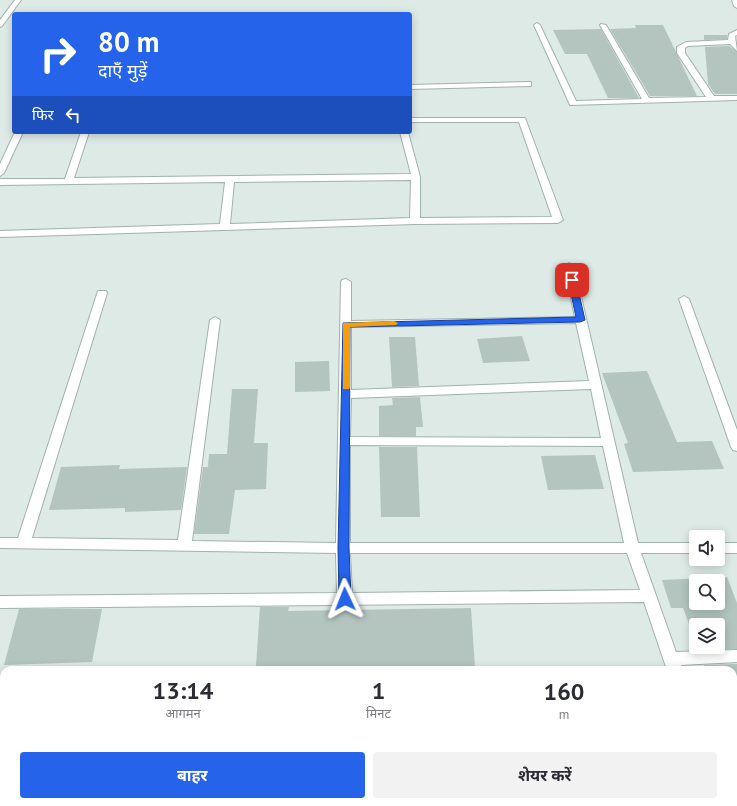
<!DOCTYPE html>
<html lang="hi">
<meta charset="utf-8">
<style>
body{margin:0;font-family:"PT Sans","Noto Sans Devanagari",sans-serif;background:#f2f2f3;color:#2b2b33;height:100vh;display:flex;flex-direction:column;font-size:15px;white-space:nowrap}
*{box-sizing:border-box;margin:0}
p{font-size:13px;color:#7c7c81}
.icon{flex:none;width:22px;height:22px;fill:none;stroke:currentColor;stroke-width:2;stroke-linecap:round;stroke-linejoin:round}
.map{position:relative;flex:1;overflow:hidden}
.sheet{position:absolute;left:0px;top:666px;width:737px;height:140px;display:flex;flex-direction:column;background:#fff;border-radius:12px 12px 0 0;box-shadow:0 2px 10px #0003}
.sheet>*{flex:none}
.guide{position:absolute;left:12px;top:12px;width:400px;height:122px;border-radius:4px;box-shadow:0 2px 10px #0003;background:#2563eb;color:#fff;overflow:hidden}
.buttons{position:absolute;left:689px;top:530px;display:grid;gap:8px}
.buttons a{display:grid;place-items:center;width:36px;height:36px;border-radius:4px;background:#fff;box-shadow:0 2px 10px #0003;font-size:20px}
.pin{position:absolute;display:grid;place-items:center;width:34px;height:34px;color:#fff;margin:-17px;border-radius:8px;box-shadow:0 2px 6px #0006}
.me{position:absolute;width:44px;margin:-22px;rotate:358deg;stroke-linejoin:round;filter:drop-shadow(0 0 3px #0008)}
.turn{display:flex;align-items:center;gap:14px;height:84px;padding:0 20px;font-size:18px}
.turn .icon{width:52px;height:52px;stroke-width:2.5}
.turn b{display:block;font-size:28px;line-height:34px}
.then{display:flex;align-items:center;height:38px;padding:0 20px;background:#0003;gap:8px;font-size:15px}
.eta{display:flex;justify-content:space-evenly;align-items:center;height:68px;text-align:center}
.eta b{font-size:24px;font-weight:700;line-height:28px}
.cta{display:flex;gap:8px;margin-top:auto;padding:8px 20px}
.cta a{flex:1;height:46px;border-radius:4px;background:#2563eb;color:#fff;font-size:16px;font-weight:700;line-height:46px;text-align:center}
.cta a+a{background:#f2f2f3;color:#2b2b33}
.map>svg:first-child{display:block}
.building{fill:#b3c5be;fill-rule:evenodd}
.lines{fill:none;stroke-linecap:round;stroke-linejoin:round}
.street-casing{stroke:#a0b2ad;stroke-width:2}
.street{fill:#fff;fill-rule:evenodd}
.route{fill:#2563eb;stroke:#184099}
.slow{fill:#f59e0b}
</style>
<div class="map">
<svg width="737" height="806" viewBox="0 0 737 806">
<rect width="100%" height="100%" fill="#ddeae5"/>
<path class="building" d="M 635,25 L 663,25 L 697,96 L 650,96 L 610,29 L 636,28 Z
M 601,29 L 639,98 L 608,98 L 587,54 L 565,54 L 553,30 Z
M 704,35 L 727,35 L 727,39 L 704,40 Z
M 729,46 L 737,52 L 737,94 L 715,94 L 708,84 L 705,47 Z
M 522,336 L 530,361 L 483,363 L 477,339 Z
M 389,337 L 415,337 L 419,386 L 392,387 Z
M 329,361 L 330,391 L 295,392 L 295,362 Z
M 647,371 L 677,442 L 712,441 L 724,469 L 633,472 L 624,444 L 628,443 L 602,373 Z
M 232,389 L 258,389 L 254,443 L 268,443 L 266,489 L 235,490 L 229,534 L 194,534 L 203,467 L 208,467 L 209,454 L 227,454 Z
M 420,397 L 423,427 L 416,427 L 416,436 L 379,436 L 379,406 L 393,405 L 392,398 Z
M 379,447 L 417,447 L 420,517 L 381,517 Z
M 595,455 L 604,489 L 548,490 L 541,456 Z
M 120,465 L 119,469 L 187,467 L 181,510 L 125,512 L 125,508 L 49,510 L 61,467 Z
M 727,577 L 737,603 L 737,649 L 698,650 L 697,647 L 718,647 L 718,625 L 696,625 L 696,643 L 683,608 L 671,608 L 662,580 ZM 696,581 L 718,581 L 718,603 L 696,603 Z
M 260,607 L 289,607 L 288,611 L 471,608 L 475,668 L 266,670 L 266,666 L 256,666 Z
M 19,609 L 102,609 L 92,662 L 4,665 Z
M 737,664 L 737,746 L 735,746 L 733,742 L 733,670 L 706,670 L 704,665 Z"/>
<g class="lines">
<defs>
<path id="street" d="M 15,0 L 21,0 L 2,26 L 0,27 L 0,20 Z
M 732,0 L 737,0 L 737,8 L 734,6 Z
M 537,23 L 540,25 L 576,101 L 642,99 L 600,25 L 601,24 L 606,25 L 649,98 L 706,97 L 677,53 L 677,47 L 686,42 L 728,40 L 729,34 L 737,30 L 737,35 L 735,36 L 737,51 L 730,44 L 688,46 L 685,48 L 685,53 L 714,96 L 737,96 L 737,100 L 570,105 L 534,25 Z
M 528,82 L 531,82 L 531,86 L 410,89 L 410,85 Z
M 410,118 L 525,118 L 563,220 L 558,223 L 415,224 L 0,237 L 0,231 L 220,224 L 225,182 L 0,185 L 0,179 L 65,179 L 81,132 L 89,132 L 74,178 L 411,174 L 400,132 L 408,132 L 420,177 L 420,218 L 552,217 L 519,122 L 410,122 ZM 411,180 L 410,218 L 230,224 L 234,182 Z
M 15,132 L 23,132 L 4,173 L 0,176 L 0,164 Z
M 569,263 L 574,266 L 638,543 L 696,543 L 696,553 L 641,553 L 676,652 L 737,650 L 737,662 L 681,665 L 683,670 L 667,670 L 644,602 L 0,608 L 0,596 L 337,593 L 336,553 L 0,548 L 0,538 L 18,538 L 98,291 L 106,291 L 107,293 L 32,538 L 178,540 L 210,320 L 215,317 L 220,320 L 192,541 L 336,543 L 341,282 L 342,280 L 346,279 L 351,282 L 351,321 L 575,317 L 564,266 ZM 576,323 L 589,381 L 351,390 L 351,327 ZM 591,389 L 601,438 L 350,437 L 351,398 ZM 350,445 L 603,446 L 624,543 L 350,543 ZM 350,553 L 627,553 L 640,590 L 352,593 Z
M 684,296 L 689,299 L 737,430 L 737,451 L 733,450 L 731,447 L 679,299 Z
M 718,543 L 737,543 L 737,553 L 718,553 Z
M 0,755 L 4,755 L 4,771 L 0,771 Z
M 96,802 L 114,802 L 113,806 L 95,806 Z
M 327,802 L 345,802 L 345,806 L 327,806 Z
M 533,802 L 551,802 L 552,806 L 534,806 Z
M 711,802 L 729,802 L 730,806 L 712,806 Z"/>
</defs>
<use href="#street" class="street-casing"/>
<use href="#street" class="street"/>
</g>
<path class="route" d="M 572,277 L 576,280 L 585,320 L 580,322 L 350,327 L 349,548 L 351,599 L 349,602 L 341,602 L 339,599 L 338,548 L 343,323 L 576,317 L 568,280 Z"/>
<path class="slow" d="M 394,321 L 398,323 L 396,325 L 350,327 L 350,387 L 349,389 L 343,389 L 343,323 Z"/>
</svg>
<div class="buttons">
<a><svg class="icon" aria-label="sound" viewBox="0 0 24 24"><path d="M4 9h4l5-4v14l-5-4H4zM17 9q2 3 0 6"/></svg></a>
<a><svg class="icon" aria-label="search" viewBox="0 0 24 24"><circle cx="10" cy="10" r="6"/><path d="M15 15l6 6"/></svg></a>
<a><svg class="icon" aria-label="layers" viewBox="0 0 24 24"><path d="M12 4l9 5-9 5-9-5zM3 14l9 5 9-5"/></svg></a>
</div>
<div class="pin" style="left:572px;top:280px;background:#d93025"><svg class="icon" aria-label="arrive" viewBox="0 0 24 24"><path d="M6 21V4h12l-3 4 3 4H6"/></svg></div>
<svg class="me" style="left:345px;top:599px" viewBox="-20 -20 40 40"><path d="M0-17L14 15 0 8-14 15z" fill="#2563eb" stroke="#fff" stroke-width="4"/></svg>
<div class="guide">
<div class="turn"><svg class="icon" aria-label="right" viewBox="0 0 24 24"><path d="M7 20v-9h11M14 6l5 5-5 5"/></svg><div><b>80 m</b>दाएँ मुड़ें</div></div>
<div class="then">फिर<svg class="icon" aria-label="left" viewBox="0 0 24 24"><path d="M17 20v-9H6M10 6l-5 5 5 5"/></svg></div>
</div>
<section class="sheet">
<div class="eta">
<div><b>13:14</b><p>आगमन</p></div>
<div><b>1</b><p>मिनट</p></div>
<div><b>160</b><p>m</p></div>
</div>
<div class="cta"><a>बाहर</a><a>शेयर करें</a></div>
</section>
</div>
